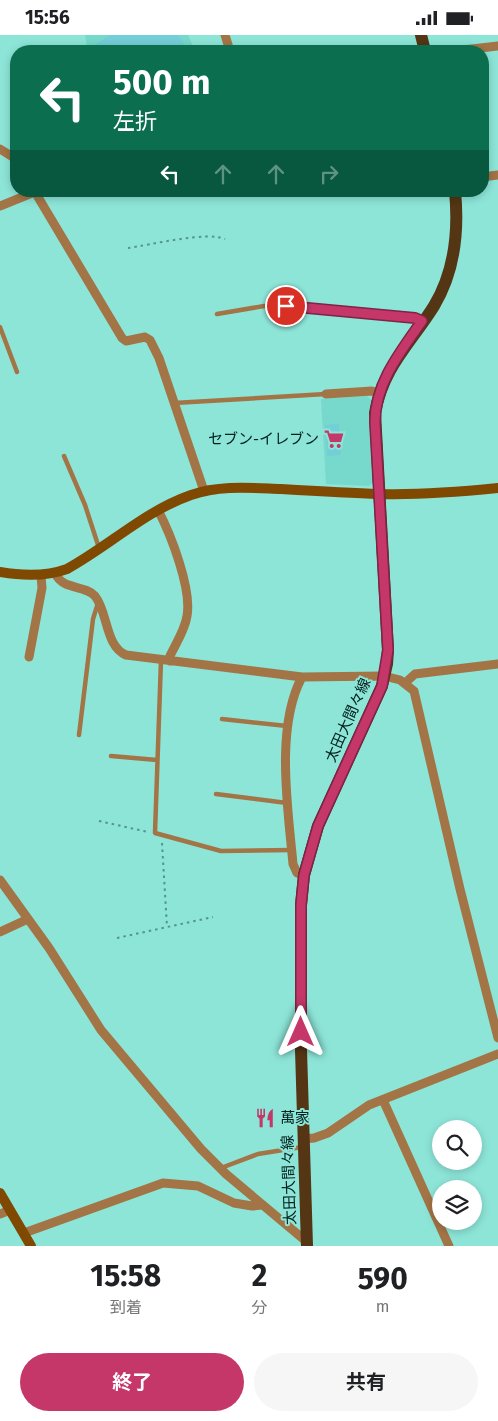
<!DOCTYPE html>
<html lang="ja">
<meta charset="utf-8">
<style>
body{margin:0;font-family:"Fira Sans","Noto Sans JP",sans-serif;background:#f6f6f6;color:#202124;height:100vh;display:flex;flex-direction:column;font-size:19px;white-space:nowrap}
*{box-sizing:border-box;margin:0}
p{font-size:16px;color:#757577}
.icon{flex:none;width:28px;height:28px;fill:none;stroke:currentColor;stroke-width:2;stroke-linecap:round;stroke-linejoin:round}
.map{position:relative;height:1211px;overflow:hidden}
.sheet{display:flex;flex-direction:column;background:#fff;flex:1}
.sheet>*{flex:none}
.top-card{position:absolute;left:10px;top:10px;width:479px;height:152px;border-radius:20px;box-shadow:0 2px 8px #0003;background:#0b6e4f;color:#fff;overflow:hidden}
.buttons{position:absolute;left:432px;top:1085px;display:grid;gap:10px}
.buttons a{display:grid;place-items:center;width:50px;height:50px;border-radius:50%;background:#fff;box-shadow:0 2px 8px #0003;font-size:25px}
.pin{position:absolute;display:grid;place-items:center;width:42px;height:42px;color:#fff;margin:-21px;border:2px solid #fff;border-radius:50%;box-shadow:0 1px 5px #0007}
.me{position:absolute;width:55px;margin:-28px;rotate:0deg;stroke-linejoin:round;filter:drop-shadow(0 0 4px #0008)}
.turn{display:flex;align-items:center;gap:18px;height:105px;padding:0 20px;font-size:22px}
.turn .icon{width:65px;height:65px;stroke-width:2.5}
.turn b{display:block;font-size:35px;line-height:42px}
.lanes{display:flex;align-items:center;height:48px;padding:0 20px;background:#0003;justify-content:center;gap:25px;direction:ltr}
.lanes .off{opacity:.35}
.eta{display:flex;justify-content:space-evenly;align-items:center;height:85px;text-align:center}
.eta b{font-size:30px;font-weight:700;line-height:35px}
.primary-button{display:flex;gap:10px;margin-top:auto;padding:10px 20px}
.primary-button a{flex:1;height:58px;border-radius:30px;background:#c43768;color:#fff;font-size:20px;font-weight:700;line-height:58px;text-align:center}
.primary-button a+a{background:#f6f6f6;color:#202124}
.status{display:flex;justify-content:space-between;align-items:center;height:35px;padding:0 25px;background:#fff;direction:ltr}
.status svg{height:14px;fill:currentColor}
.map>svg:first-child{display:block}
.built{fill:#76d9cb}
.building{fill:#74ced7}
.lines{fill:none;stroke-linecap:round;stroke-linejoin:round}
.path{stroke:#54948b;stroke-width:2;stroke-dasharray:2.5 4;stroke-linecap:butt}
.lane{stroke:#a37446;stroke-width:4.5}
.street{stroke:#a37446;stroke-width:9}
.secondary{stroke:#7f4901;stroke-width:10}
.primary{stroke:#543514;stroke-width:12}
.route-casing{stroke:#7f2444;stroke-width:12}
.route{stroke:#c43768;stroke-width:9}
.labels{text-anchor:middle;stroke-width:4;stroke-linejoin:round;paint-order:stroke}
.poi-label{font-size:15px;fill:#03201c;stroke:#8de5d8;text-anchor:end}
.street-label{font-size:15px;fill:#03201c;stroke:#8de5d8}
</style>
<div class="status"><b>15:56</b><svg viewBox="0 0 49 12"><path d="M0 12V9h3v3zM5 12V6h3v6zM10 12V3h3v9zM15 12V0h3v12zM26 1h20v11H26zM47 4h2v5h-2z"/></svg></div>
<div class="map">
<svg width="498" height="1211" viewBox="0 0 498 1211">
<rect width="100%" height="100%" fill="#8de5d8"/>
<path class="built" d="M 85,0 L 188,0 L 195,16 L 98,16 L 96,11 L 87,12 Z
M 367,361 L 372,366 L 370,396 L 373,447 L 369,451 L 326,449 L 321,364 Z"/>
<path class="building" d="M 110,0 L 178,0 L 189,16 L 100,16 L 96,9 Z
M 339,389 L 341,420 L 327,421 L 325,390 Z"/>
<g class="lines">
<path class="path" d="M 128,213 C 149,210 208,196 225,204
M 99,786 L 148,797
M 162,808 L 167,892
M 117,903 L 213,882"/>
<path class="lane" d="M 217,279 L 264,271 L 286,271 L 415,283 L 422,286
M 0,292 L 17,337
M 174,368 L 326,359
M 64,421 L 85,470 L 99,513
M 161,625 L 155,798 L 221,816 L 292,815
M 222,684 L 287,691
M 79,700 L 93,584 L 98,568
M 111,721 L 157,725
M 216,759 L 287,768
M 221,1133 L 258,1119 L 302,1112"/>
<path class="street" d="M 225,0 L 230,16
M 454,16 L 498,11
M 0,114 L 16,124
M 482,142 L 498,140
M 35,157 L 122,303 L 126,306 L 145,302 L 150,305 L 159,323 L 204,456
M 0,171 L 37,156
M 326,359 L 372,356 L 380,358
M 158,475 C 171,500 192,554 187,581 C 185,595 176,608 170,621 L 170,626
M 55,538 C 63,556 84,549 95,561 C 108,577 105,611 126,620 L 302,642 L 384,641 L 400,645 L 414,656 L 460,854 L 498,1003
M 29,622 L 42,553 L 41,541
M 302,642 C 275,692 288,774 293,829 L 297,838 L 304,840
M 405,648 L 415,639 L 498,629
M 0,845 L 49,913 L 101,995 L 201,1114 L 226,1139 L 307,1207
M 0,897 L 28,884
M 383,1065 L 449,1211
M 303,1104 L 314,1103 L 328,1098 L 369,1070 L 498,1019
M 0,1179 L 10,1175
M 24,1198 L 163,1148 L 198,1151 L 234,1168 L 252,1171 L 263,1170"/>
<path class="secondary" d="M 0,537 C 23,541 45,542 67,534 C 109,511 145,476 191,460 C 220,450 251,453 281,454 C 314,456 347,458 380,459 C 420,460 459,457 498,453
M 0,1158 L 31,1211"/>
<path class="primary" d="M 421,0 L 425,16
M 307,1211 L 301,1015 L 301,870 L 304,840 L 318,791 L 382,651 L 387,629 L 388,615 L 375,378 C 383,332 411,308 434,271 C 455,236 459,197 455,156"/>
</g>
<g class="lines">
<defs>
<path id="route" d="M 286,271 L 415,283 L 422,286 C 401,316 375,348 375,387 L 388,615 L 382,651 L 318,791 L 304,840 L 301,870 L 301,997"/>
</defs>
<use href="#route" class="route-casing"/>
<use href="#route" class="route"/>
</g>
<defs>
<symbol id="supermarket-bare" viewBox="-9 -9 18 18"><path d="M-6-5.5h2.5l.6 2H6L4.5 2H-2.5L-4.4-4H-6ZM-1.5 3.2a1.3 1.3 0 1 0 .1 0ZM3 3.2a1.3 1.3 0 1 0 .1 0Z" fill="#c43768" stroke="#8de5d8" stroke-width="2.5" paint-order="stroke"/></symbol>
<symbol id="restaurant-bare" viewBox="-9 -9 18 18"><path d="M-5-6h1v4h1v-4h1v4h1v-4h1v5L-1.5 .5V6h-2V.5L-5-1ZM5-6V6H3V1.5H1.5Q1.5-4 5-6Z" fill="#c43768" stroke="#8de5d8" stroke-width="2.5" paint-order="stroke"/></symbol>
</defs>
<g fill-rule="evenodd">
<use href="#supermarket-bare" x="320" y="390" width="28" height="28"/>
<use href="#restaurant-bare" x="251" y="1069" width="28" height="28"/>
</g>
<g class="labels">
<g class="poi-label">
<text x="319" y="409">セブン-イレブン</text>
<text x="280" y="1088" text-anchor="start">萬家</text>
</g>
<g class="street-label">
<text transform="translate(348 685) rotate(-66)" y="5">太田大間々線</text>
<text transform="translate(289 1145) rotate(-92)" y="5">太田大間々線</text>
</g>
</g>
</svg>
<div class="buttons">
<a><svg class="icon" aria-label="search" viewBox="0 0 24 24"><circle cx="10" cy="10" r="6"/><path d="M15 15l6 6"/></svg></a>
<a><svg class="icon" aria-label="layers" viewBox="0 0 24 24"><path d="M12 4l9 5-9 5-9-5zM3 14l9 5 9-5"/></svg></a>
</div>
<div class="pin" style="left:286px;top:271px;background:#d93025"><svg class="icon" aria-label="arrive" viewBox="0 0 24 24"><path d="M6 21V4h12l-3 4 3 4H6"/></svg></div>
<svg class="me" style="left:301px;top:997px" viewBox="-20 -20 40 40"><path d="M0-17L14 15 0 8-14 15z" fill="#c43768" stroke="#fff" stroke-width="4"/></svg>
<div class="top-card">
<div class="turn"><svg class="icon" aria-label="left" viewBox="0 0 24 24"><path d="M17 20v-9H6M10 6l-5 5 5 5"/></svg><div><b>500 m</b>左折</div></div>
<div class="lanes"><svg class="icon" aria-label="left" viewBox="0 0 24 24"><path d="M17 20v-9H6M10 6l-5 5 5 5"/></svg><svg class="icon off" aria-label="ahead" viewBox="0 0 24 24"><path d="M12 20V5M6 11l6-6 6 6"/></svg><svg class="icon off" aria-label="ahead" viewBox="0 0 24 24"><path d="M12 20V5M6 11l6-6 6 6"/></svg><svg class="icon off" aria-label="right" viewBox="0 0 24 24"><path d="M7 20v-9h11M14 6l5 5-5 5"/></svg></div>
</div>
</div>
<section class="sheet">
<div class="eta">
<div><b>15:58</b><p>到着</p></div>
<div><b>2</b><p>分</p></div>
<div><b>590</b><p>m</p></div>
</div>
<div class="primary-button"><a>終了</a><a>共有</a></div>
</section>
